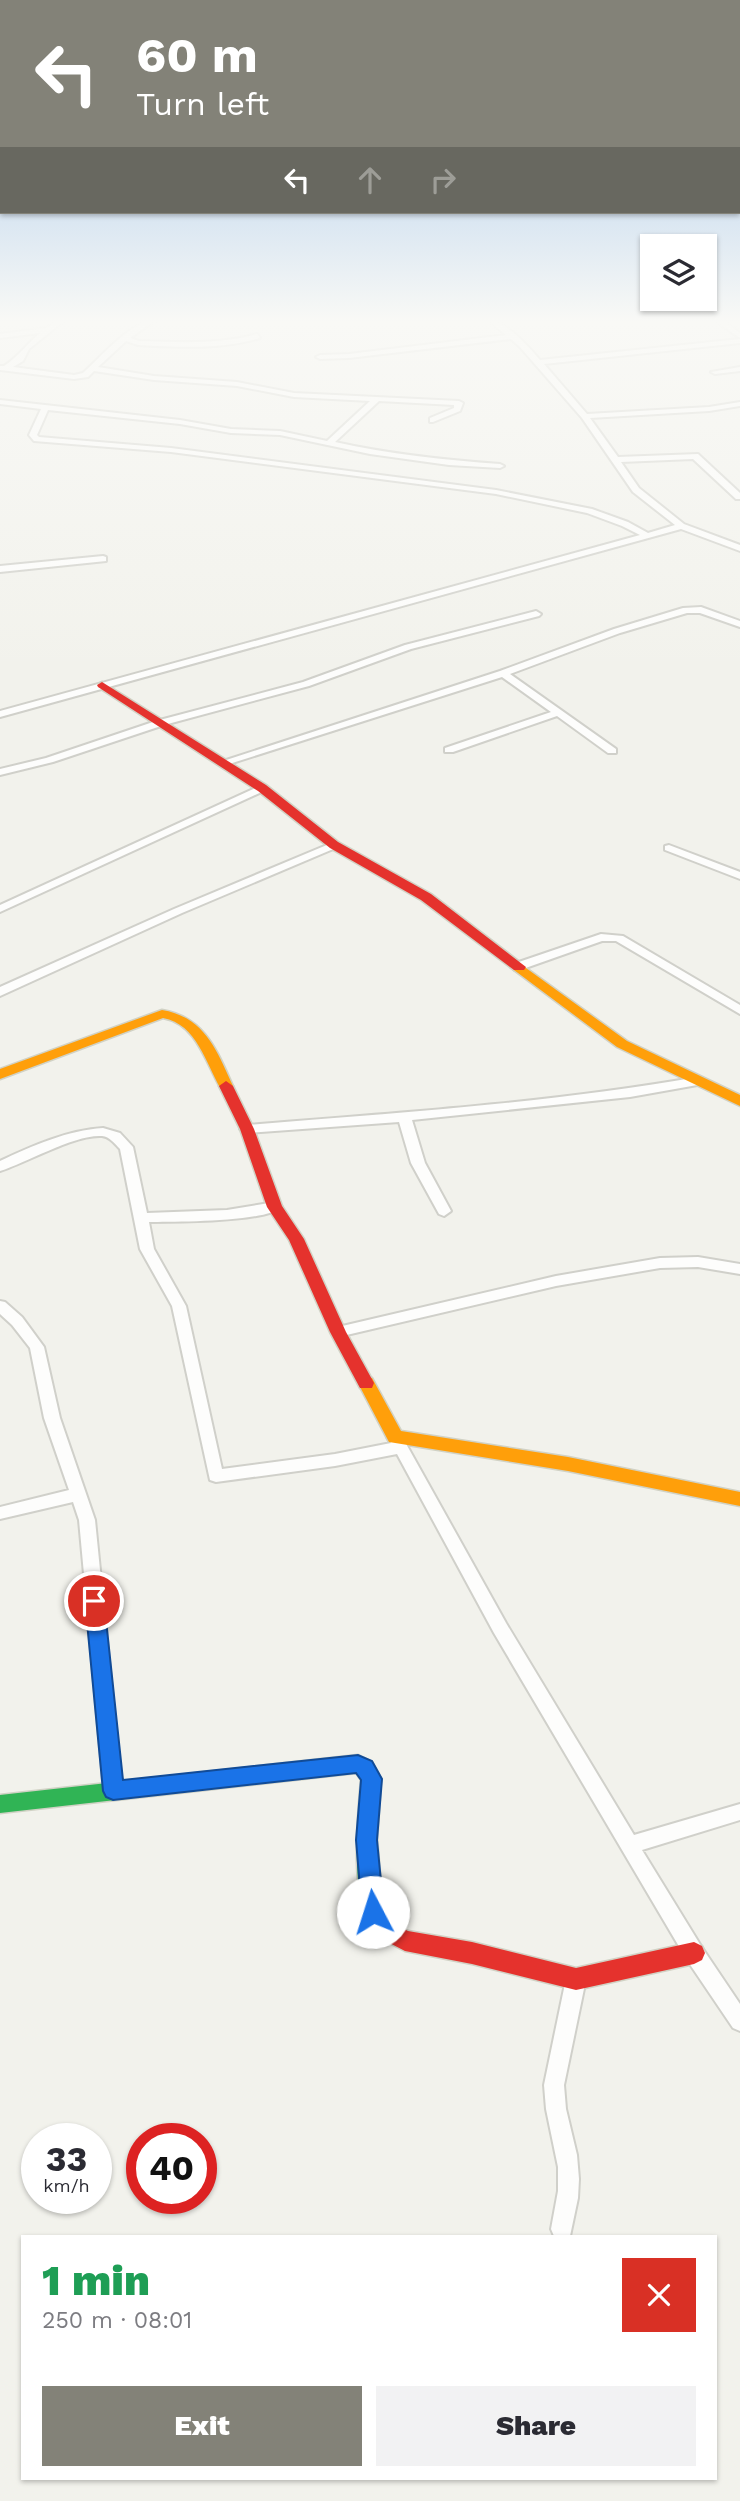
<!DOCTYPE html>
<meta charset="utf-8">
<style>
body{margin:0;font-family:"Work Sans",sans-serif;background:#f2f2f3;color:#2b2b33;height:100vh;display:flex;flex-direction:column;font-size:26px;white-space:nowrap}
*{box-sizing:border-box;margin:0}
p{font-size:23px;color:#7c7c81}
.icon{flex:none;width:38px;height:38px;fill:none;stroke:currentColor;stroke-width:2;stroke-linecap:round;stroke-linejoin:round}
.map{position:relative;flex:1;overflow:hidden}
.panel{position:absolute;left:21px;top:2235px;width:696px;height:245px;display:flex;flex-direction:column;background:#fff;border-radius:0px;box-shadow:0 2px 5px #0004}
.panel>*{flex:none}
.guide{position:absolute;left:0px;top:0px;width:740px;height:214px;box-shadow:0 2px 5px #0004;background:#838278;color:#fff;overflow:hidden}
.fabs{position:absolute;left:640px;top:234px;display:grid;gap:14px}
.fabs a{display:grid;place-items:center;width:77px;height:77px;border-radius:0px;background:#fff;box-shadow:0 2px 5px #0004;font-size:35px}
.speed{position:absolute;left:21px;top:2123px;display:flex;gap:14px;font-size:35px;font-weight:700;text-align:center}
.speed>*{display:grid;place-content:center;width:91px;height:91px;border-radius:50%;background:#fff;box-shadow:0 2px 5px #0004;line-height:1}
.speed small{font-size:18px;font-weight:400}
.speed .limit{border:10px solid #d22;background:#fff;color:#111}
.pin{position:absolute;display:grid;place-items:center;width:60px;height:60px;color:#fff;margin:-30px;border:4px solid #fff;border-radius:50%;box-shadow:0 2px 7px #0007}
.me{position:absolute;width:77px;margin:-38px;rotate:355deg;stroke-linejoin:round;filter:drop-shadow(0 0 5px #0008)}
.turn{display:flex;align-items:center;gap:24px;height:147px;padding:0 21px;font-size:32px}
.turn .icon{width:91px;height:91px;stroke-width:2.5}
.turn b{display:block;font-size:49px;line-height:60px}
.lanes{display:flex;align-items:center;height:66px;padding:0 21px;background:#0003;justify-content:center;gap:35px;direction:ltr}
.lanes .off{opacity:.35}
.round{display:grid;place-items:center;flex:none;width:74px;height:74px;border-radius:0px;background:#f2f2f3}
.headline{display:flex;align-items:center;justify-content:space-between;height:119px;padding:0 21px}
h1{font-size:42px;font-weight:800;line-height:52px;color:#1e9e55}
.primary-button{display:flex;gap:14px;margin-top:auto;padding:14px 21px}
.primary-button a{flex:1;height:80px;border-radius:0px;background:#838278;color:#fff;font-size:28px;font-weight:800;line-height:80px;text-align:center}
.primary-button a+a{background:#f2f2f3;color:#2b2b33}
.map>svg:first-child{display:block}
.lines{fill:none;stroke-linecap:round;stroke-linejoin:round}
.street-casing{stroke:#d0d0ca;stroke-width:4}
.fast-casing{stroke:#d1d2c5;stroke-width:3}
.slow-casing{stroke:#d1d2c5;stroke-width:3}
.jam-casing{stroke:#d1d2c5;stroke-width:3}
.street{fill:#fdfdfc;fill-rule:evenodd}
.fast{fill:#30b455;fill-rule:evenodd}
.slow{fill:#ff9f0a;fill-rule:evenodd}
.jam{fill:#e5322d;fill-rule:evenodd}
.route{fill:#1a73e8;stroke:#114b97;stroke-width:2}
</style>
<div class="map">
<svg width="740" height="2501" viewBox="0 0 740 2501">
<rect width="100%" height="100%" fill="#f2f2ec"/>
<g class="lines">
<defs>
<path id="street" d="M 57,320 L 65,320 L 29,349 L 23,361 L 13,367 L 74,375 L 83,373 C 101,357 132,320 156,320 L 130,338 L 139,341 C 179,342 218,345 257,334 L 260,338 C 220,350 179,347 138,345 L 126,341 L 98,367 L 154,376 L 237,382 L 294,393 L 459,401 L 463,403 L 460,411 L 433,422 L 430,422 L 430,418 L 454,408 L 454,405 L 379,401 L 335,442 C 389,454 444,460 500,464 L 504,466 L 500,468 L 449,465 L 370,454 L 280,435 L 231,433 L 180,424 L 48,410 L 37,435 L 39,437 L 171,448 L 496,490 L 592,509 L 628,522 L 648,533 L 675,525 L 633,492 L 582,418 L 520,347 L 511,339 L 349,358 L 320,359 L 316,357 L 320,355 L 349,354 L 506,335 L 488,320 C 505,320 529,347 540,360 L 740,339 L 740,343 L 544,364 L 587,414 L 709,407 L 740,402 L 740,406 L 709,411 L 590,418 L 618,457 L 698,454 L 740,493 L 740,499 L 736,499 L 693,459 L 621,462 L 639,488 L 684,524 L 740,545 L 740,551 L 681,529 L 0,717 L 0,711 L 640,535 L 622,526 L 587,513 L 496,494 L 171,452 L 34,441 L 29,435 L 41,409 L 0,404 L 0,400 L 180,420 L 231,429 L 280,431 L 327,441 L 370,401 L 294,397 L 237,386 L 154,380 L 94,371 L 88,377 L 74,379 L 0,370 L 0,366 L 4,366 C 18,357 27,344 40,333 L 0,338 L 0,334 L 47,328 Z
M 714,320 L 722,320 L 740,333 L 740,338 Z
M 740,367 L 740,371 L 715,374 L 711,372 Z
M 103,556 L 106,557 L 106,561 L 0,572 L 0,566 Z
M 701,607 L 740,621 L 740,627 L 700,613 L 687,613 L 620,633 L 510,674 L 616,749 L 616,753 L 608,753 L 557,716 L 453,752 L 445,752 L 445,748 L 551,712 L 502,677 L 226,765 L 222,766 L 217,763 L 500,671 L 614,629 L 683,608 Z
M 536,611 L 541,614 L 539,616 L 411,649 L 309,686 L 164,725 L 53,762 L 0,775 L 0,769 L 46,758 L 156,721 L 303,682 L 405,645 Z
M 262,785 L 267,788 L 266,790 L 0,912 L 0,905 Z
M 334,842 L 338,843 L 338,847 L 182,913 L 0,996 L 0,987 L 174,909 Z
M 669,845 L 740,872 L 740,879 L 665,850 L 665,846 Z
M 601,934 L 623,936 L 740,1005 L 740,1014 L 616,941 L 602,941 L 517,971 L 511,967 L 513,964 Z
M 698,1077 L 704,1081 L 703,1084 L 630,1097 L 412,1120 L 425,1163 L 451,1211 L 444,1216 L 439,1214 L 411,1163 L 399,1122 L 247,1133 L 240,1129 L 247,1125 C 398,1113 549,1103 698,1077 Z
M 103,1128 L 120,1133 L 133,1147 L 147,1213 L 227,1210 L 275,1202 L 282,1207 C 267,1222 174,1222 149,1222 L 154,1249 L 186,1306 L 222,1469 L 335,1454 L 391,1443 L 387,1437 L 390,1433 L 395,1431 L 400,1433 L 506,1623 L 634,1835 L 740,1804 L 740,1820 L 642,1850 L 701,1946 L 740,2004 L 740,2031 L 733,2028 L 687,1960 L 494,1633 L 397,1454 L 335,1466 L 216,1482 L 210,1480 L 172,1306 L 140,1249 L 120,1149 C 114,1143 110,1137 102,1136 C 75,1134 26,1163 0,1171 L 0,1161 C 32,1146 68,1130 103,1128 Z
M 698,1257 L 740,1264 L 740,1274 L 698,1267 L 660,1268 L 556,1286 L 338,1337 L 333,1336 L 331,1332 L 333,1328 L 338,1327 L 556,1276 L 660,1258 Z
M 0,1301 L 5,1302 L 22,1317 L 44,1347 L 60,1418 L 95,1520 L 122,1791 L 119,1797 L 113,1799 L 107,1797 L 104,1791 L 79,1520 L 73,1502 L 0,1519 L 0,1507 L 69,1490 L 44,1418 L 30,1348 L 12,1325 L 0,1314 Z
M 576,1969 L 583,1972 L 586,1979 L 564,2085 L 566,2109 L 577,2155 L 579,2179 L 578,2198 L 570,2236 L 554,2236 L 551,2229 L 558,2191 L 558,2167 L 546,2109 L 544,2085 L 566,1979 L 569,1972 Z"/>
<path id="fast" d="M 358,1755 L 372,1762 L 381,1779 L 377,1840 L 383,1909 L 395,1929 L 392,1936 L 384,1939 C 346,1924 358,1814 361,1780 L 356,1773 L 0,1813 L 0,1795 Z"/>
<path id="slow" d="M 519,963 L 627,1041 L 740,1095 L 740,1106 L 617,1047 L 514,970 L 514,964 Z
M 162,1010 C 205,1017 217,1051 233,1086 L 231,1089 L 221,1089 C 206,1064 197,1024 163,1018 L 0,1079 L 0,1069 Z
M 366,1377 L 372,1378 L 401,1431 L 568,1457 L 740,1492 L 740,1506 L 568,1471 L 389,1442 L 358,1383 L 360,1378 Z"/>
<path id="jam" d="M 102,682 L 266,785 L 338,842 L 431,894 L 526,967 L 524,970 L 514,970 L 421,900 L 330,848 L 258,791 L 98,687 L 97,685 Z
M 226,1081 L 233,1086 L 254,1129 L 282,1206 L 304,1239 L 346,1332 L 374,1383 L 372,1388 L 360,1388 L 330,1332 L 289,1240 L 267,1207 L 240,1129 L 219,1086 Z
M 384,1919 L 408,1931 L 472,1942 L 576,1968 L 694,1942 L 702,1946 L 705,1953 L 702,1960 L 694,1964 L 576,1990 L 472,1964 L 405,1951 L 376,1936 L 373,1929 L 376,1922 Z"/>
</defs>
<use href="#street" class="street-casing"/>
<use href="#fast" class="fast-casing"/>
<use href="#slow" class="slow-casing"/>
<use href="#jam" class="jam-casing"/>
<use href="#street" class="street"/>
<use href="#fast" class="fast"/>
<use href="#slow" class="slow"/>
<use href="#jam" class="jam"/>
</g>
<linearGradient id="sky" x2="0" y2="1"><stop stop-color="#98bfe9"/><stop offset="0.48" stop-color="#f9f9f6"/><stop offset="1" stop-color="#f9f9f6" stop-opacity="0"/></linearGradient>
<rect width="740" height="670" fill="url(#sky)"/>
<path class="route" d="M 94,1593 L 101,1595 L 104,1601 L 123,1780 L 358,1755 L 372,1761 L 382,1779 L 377,1840 L 384,1912 L 381,1919 L 373,1922 L 366,1919 L 362,1912 L 356,1840 L 361,1780 L 356,1773 L 113,1800 L 106,1797 L 103,1791 L 85,1601 L 88,1595 Z"/>
</svg>
<div class="fabs">
<a><svg class="icon" aria-label="layers" viewBox="0 0 24 24"><path d="M12 4l9 5-9 5-9-5zM3 14l9 5 9-5"/></svg></a>
</div>
<div class="speed"><div>33<small>km/h</small></div><div class="limit">40</div></div>
<div class="pin" style="left:94px;top:1601px;background:#d93025"><svg class="icon" aria-label="arrive" viewBox="0 0 24 24"><path d="M6 21V4h12l-3 4 3 4H6"/></svg></div>
<svg class="me" style="left:373px;top:1912px" viewBox="-20 -20 40 40"><circle r="19" fill="#fff"/><path d="M0-13L10 11 0 6-10 11z" fill="#1a73e8"/></svg>
<div class="guide">
<div class="turn"><svg class="icon" aria-label="left" viewBox="0 0 24 24"><path d="M17 20v-9H6M10 6l-5 5 5 5"/></svg><div><b>60 m</b>Turn left</div></div>
<div class="lanes"><svg class="icon" aria-label="left" viewBox="0 0 24 24"><path d="M17 20v-9H6M10 6l-5 5 5 5"/></svg><svg class="icon off" aria-label="ahead" viewBox="0 0 24 24"><path d="M12 20V5M6 11l6-6 6 6"/></svg><svg class="icon off" aria-label="right" viewBox="0 0 24 24"><path d="M7 20v-9h11M14 6l5 5-5 5"/></svg></div>
</div>
<section class="panel">
<div class="headline"><div><h1>1 min</h1><p>250 m · 08:01</p></div><a class="round" style="background:#d93025;color:#fff"><svg class="icon" aria-label="close" viewBox="0 0 24 24"><path d="M6 6l12 12M18 6L6 18"/></svg></a></div>
<div class="primary-button"><a>Exit</a><a>Share</a></div>
</section>
</div>
